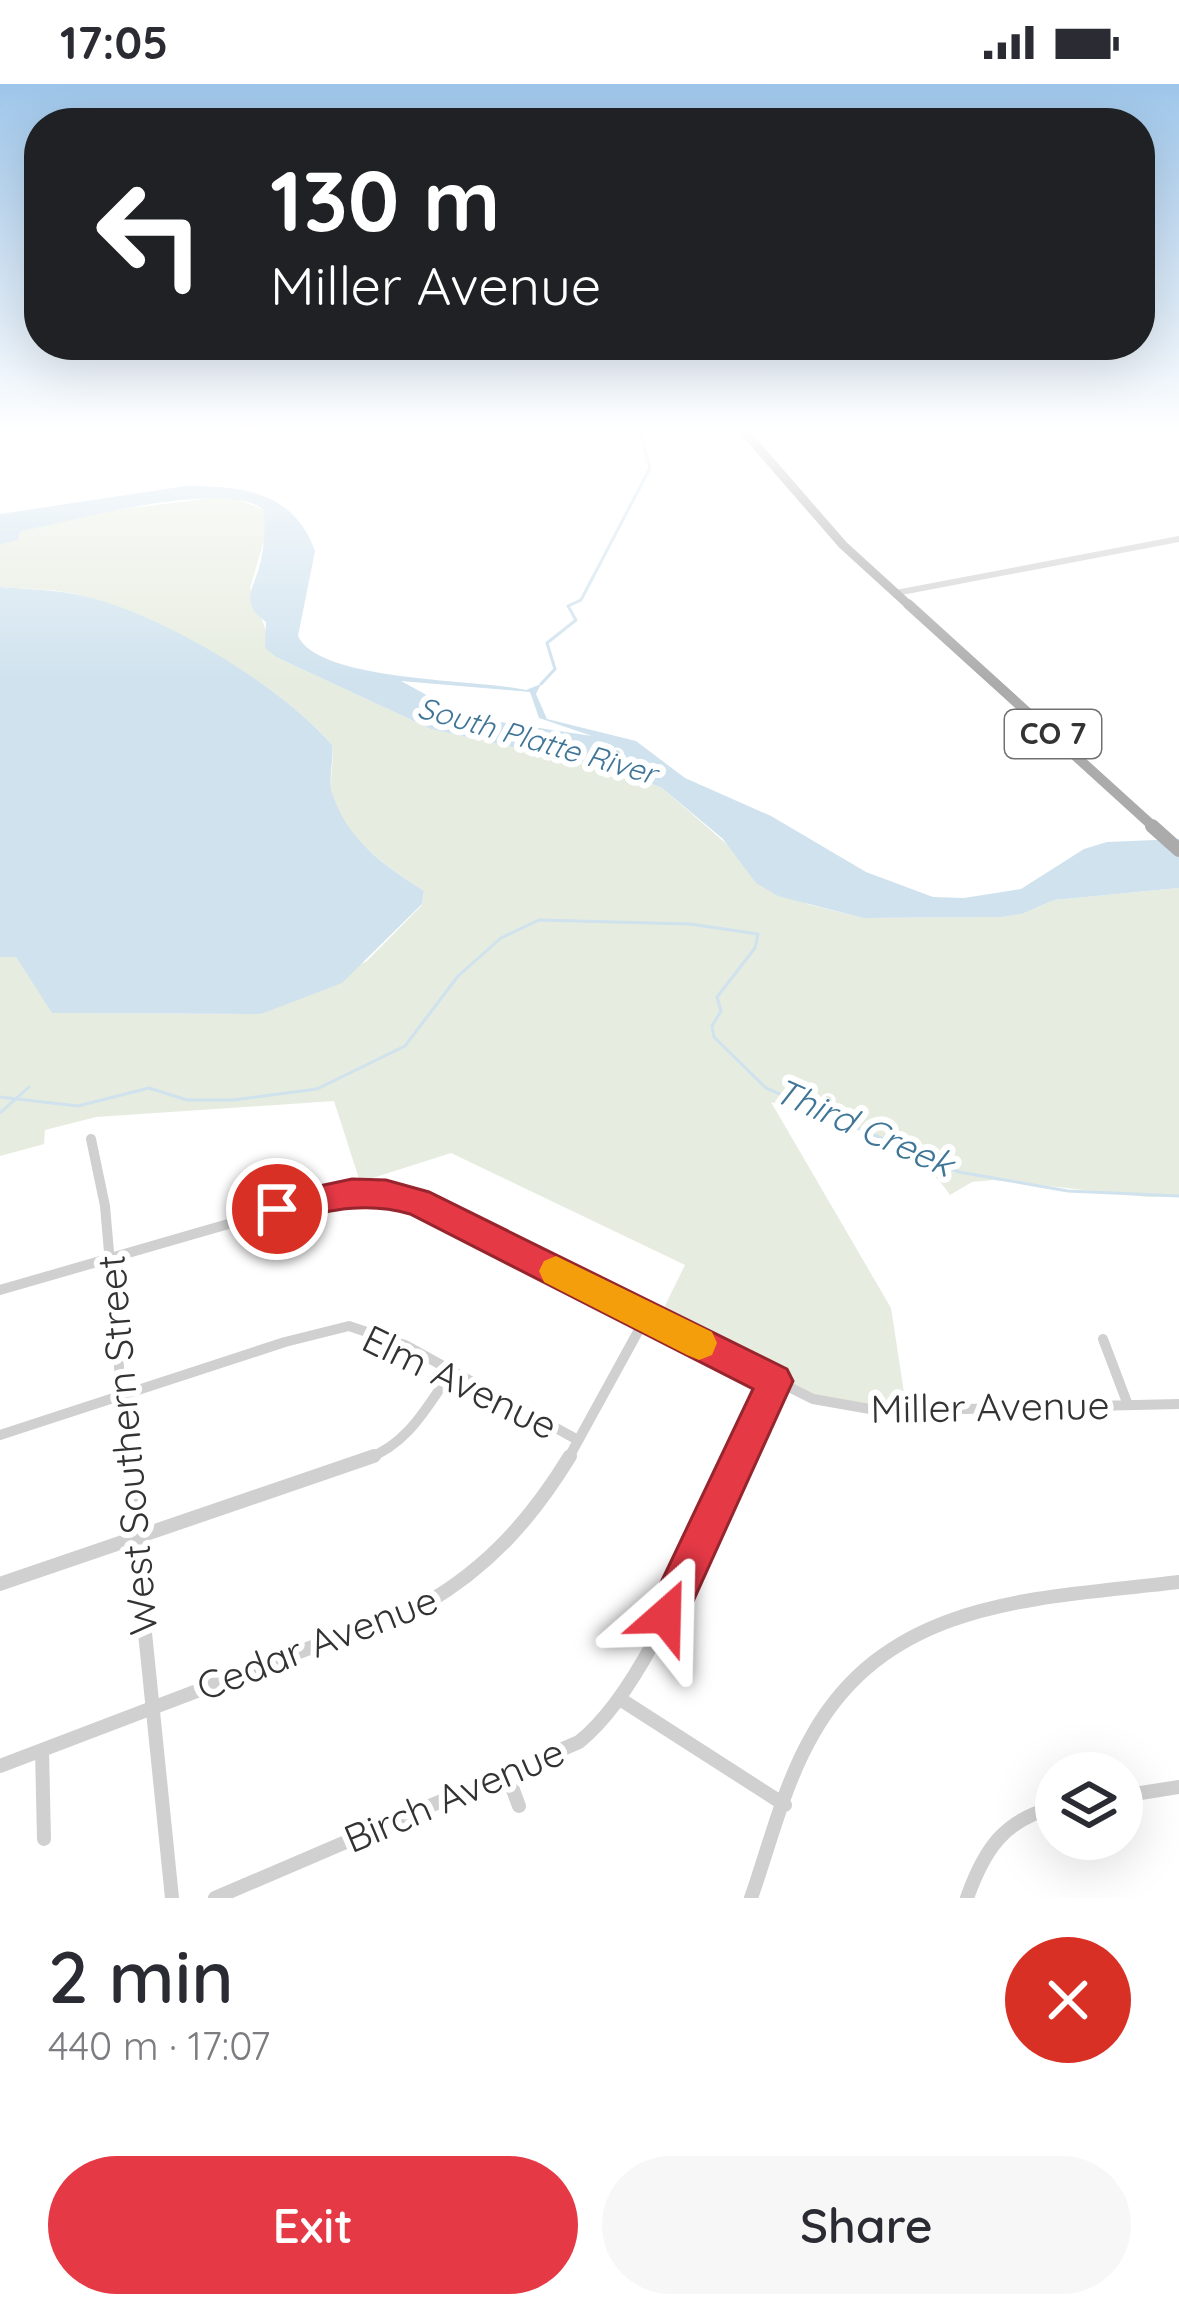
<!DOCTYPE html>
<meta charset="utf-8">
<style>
body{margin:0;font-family:Quicksand,sans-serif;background:#f7f7f7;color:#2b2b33;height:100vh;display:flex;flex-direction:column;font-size:45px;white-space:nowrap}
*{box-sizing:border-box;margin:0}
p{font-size:39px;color:#7c7c81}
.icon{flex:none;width:66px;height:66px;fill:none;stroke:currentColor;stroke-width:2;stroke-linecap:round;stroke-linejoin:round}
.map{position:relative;height:1814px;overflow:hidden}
.drawer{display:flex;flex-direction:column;background:#fff;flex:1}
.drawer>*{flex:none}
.guide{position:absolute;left:24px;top:24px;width:1131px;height:252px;border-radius:48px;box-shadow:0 12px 48px #0002;background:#202124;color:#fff;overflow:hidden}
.fabs{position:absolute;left:1035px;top:1668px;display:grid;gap:24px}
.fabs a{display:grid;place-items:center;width:108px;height:108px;border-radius:50%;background:#fff;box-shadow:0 12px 48px #0002;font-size:60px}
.pin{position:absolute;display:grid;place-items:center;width:102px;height:102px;color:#fff;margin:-51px;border:6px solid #fff;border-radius:50%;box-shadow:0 3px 12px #0007}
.me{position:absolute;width:132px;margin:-66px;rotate:25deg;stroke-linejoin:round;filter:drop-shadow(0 0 9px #0008)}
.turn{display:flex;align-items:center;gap:42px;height:252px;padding:0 48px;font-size:54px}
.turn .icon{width:156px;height:156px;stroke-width:2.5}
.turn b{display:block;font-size:84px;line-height:102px}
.round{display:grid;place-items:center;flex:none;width:126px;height:126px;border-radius:63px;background:#f7f7f7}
.head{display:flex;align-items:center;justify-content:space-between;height:204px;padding:0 48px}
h1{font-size:72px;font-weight:600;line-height:90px}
.cta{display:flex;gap:24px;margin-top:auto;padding:24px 48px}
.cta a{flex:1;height:138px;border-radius:72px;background:#e63946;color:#fff;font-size:48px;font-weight:600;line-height:138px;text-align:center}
.cta a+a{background:#f7f7f7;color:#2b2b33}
.status{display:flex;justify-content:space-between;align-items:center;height:84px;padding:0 60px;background:#fff;direction:ltr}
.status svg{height:33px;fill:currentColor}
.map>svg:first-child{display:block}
.green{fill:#e6ecdf}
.water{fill:#cfe2ee;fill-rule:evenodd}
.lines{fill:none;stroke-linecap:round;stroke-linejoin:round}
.stream{stroke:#cfe2ee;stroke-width:3}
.minor-far1{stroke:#d0d0d0;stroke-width:10}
.minor{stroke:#d0d0d0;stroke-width:14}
.tertiary{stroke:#d0d0d0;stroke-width:6}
.primary-far2{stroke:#ababab;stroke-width:9}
.primary-far1{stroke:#ababab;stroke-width:10}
.primary{stroke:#ababab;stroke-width:14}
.route{fill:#e63946;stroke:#96252e;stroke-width:3}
.slow{fill:#f59e0b}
.labels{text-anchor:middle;stroke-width:12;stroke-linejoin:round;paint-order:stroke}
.shield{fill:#fff;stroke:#707070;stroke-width:3}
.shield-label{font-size:30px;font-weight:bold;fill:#333}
.far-water-label{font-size:30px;font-style:italic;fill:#3f7597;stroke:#fff}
.water-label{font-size:36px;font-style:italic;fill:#3f7597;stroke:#fff}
.near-street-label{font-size:39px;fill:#333;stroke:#fff}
</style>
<div class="status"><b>17:05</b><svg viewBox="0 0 49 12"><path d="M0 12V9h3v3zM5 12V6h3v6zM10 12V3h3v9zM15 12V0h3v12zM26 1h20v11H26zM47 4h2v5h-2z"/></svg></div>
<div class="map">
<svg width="1179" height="1814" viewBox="0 0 1179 1814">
<rect width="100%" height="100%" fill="#fff"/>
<path class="green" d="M 229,412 L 264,426 L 268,443 L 250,504 L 276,573 L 431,645 L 620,687 L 662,704 L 729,762 L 807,820 L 863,834 L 1002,833 L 1022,830 L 1054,816 L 1179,804 L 1179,1112 L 1148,1113 L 993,1096 L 972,1098 L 950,1111 C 912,1052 834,1040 771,1018 L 891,1224 L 907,1328 L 813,1315 L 657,1238 L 685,1181 L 451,1069 L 360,1098 L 334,1017 L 96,1033 L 45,1046 L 44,1060 L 0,1072 L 0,873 L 16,873 L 53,929 L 261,930 L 367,877 L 422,821 L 424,807 C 391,786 331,745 331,700 C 331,686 334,675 332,661 C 276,597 165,535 84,512 C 59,505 27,505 0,503 L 0,461 L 17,456 L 20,448 L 106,427 Z"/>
<path class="water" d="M 186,402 C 241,402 294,407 315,467 L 298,552 C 319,598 478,595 526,606 L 541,600 L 536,610 L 547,635 L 636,657 L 685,694 L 771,732 L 866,788 L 933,813 L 964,814 L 1021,805 L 1084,765 L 1107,758 L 1179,755 L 1179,804 L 1054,816 L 1022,830 L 1002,833 L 863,834 L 778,812 L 756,799 L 723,755 L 662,704 L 620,687 L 431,645 L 276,573 L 265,564 L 266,538 C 237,518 256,502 261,476 C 265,458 265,444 264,426 C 227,394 69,437 20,448 L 18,456 L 0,461 L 0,430 ZM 401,597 L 530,608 L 539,634 L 592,652 L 467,633 Z
M 0,503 C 27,505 58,506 84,512 C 163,531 279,600 332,661 C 334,676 328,695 332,709 C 347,756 385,782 424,807 L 422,820 L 342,899 L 261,930 L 52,929 L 16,873 L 0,873 Z"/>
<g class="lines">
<path class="stream" d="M 541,600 L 555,585 L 547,559 L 576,536 L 568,522 L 581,516 L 650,384 L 639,345
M 0,1013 L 78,1022 L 149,1004 L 187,1016 L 233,1016 L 317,1005 L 405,962 L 458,892 L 501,854 L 539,836 L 690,840 L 758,850 L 755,864 L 717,913 L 721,927 L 712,942 L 714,953 L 766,1004 L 959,1088 L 1068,1107 L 1179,1112
M 0,1029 L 29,1003"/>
<path class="minor-far1" d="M 91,1055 L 105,1122 L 127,1375
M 0,1206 L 332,1110 L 386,1109 L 418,1118 L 813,1315 L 881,1327 L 1179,1320
M 1103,1255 L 1128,1321
M 0,1351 L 285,1258 L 349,1242 L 405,1261 L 576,1355
M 366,1375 C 408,1360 427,1323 451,1288
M 568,1375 L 646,1233
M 737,1375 L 774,1297"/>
<path class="minor" d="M 127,1372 L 172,1814
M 0,1500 L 374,1372
M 620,1615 L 785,1721
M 42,1666 L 44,1755
M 0,1682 L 425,1520 C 489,1483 532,1434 570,1372
M 507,1690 L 519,1722
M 1122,1712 L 1179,1703
M 215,1814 L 579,1658 C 649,1602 700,1454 739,1372
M 751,1814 C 770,1760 784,1700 813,1650 C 891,1513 1040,1515 1179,1498
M 967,1814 C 984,1766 1004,1735 1056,1723"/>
<path class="tertiary" d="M 896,509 L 1179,455"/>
<path class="primary-far2" d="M 742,345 L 843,461 L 911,523"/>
<path class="primary-far1" d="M 908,520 L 1156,745"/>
<path class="primary" d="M 1152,742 L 1179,766"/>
</g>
<linearGradient id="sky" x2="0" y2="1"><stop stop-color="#9ec6ea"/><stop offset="0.58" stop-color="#fff"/><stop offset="1" stop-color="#fff" stop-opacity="0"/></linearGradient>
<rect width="1179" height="599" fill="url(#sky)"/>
<path class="route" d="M 352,1095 L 386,1096 L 429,1108 L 787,1285 L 793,1297 L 680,1546 L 665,1552 L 651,1546 L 645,1532 L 753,1305 L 410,1130 C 363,1116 323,1128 277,1139 L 266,1135 L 261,1125 L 266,1115 L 277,1111 Z"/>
<path class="slow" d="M 556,1172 L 712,1248 L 717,1259 L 712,1271 L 699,1276 L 687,1271 L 544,1198 L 539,1187 L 544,1177 Z"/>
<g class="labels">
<rect class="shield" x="1005" y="626" width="96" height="48" rx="9"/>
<g class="shield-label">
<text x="1053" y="660">CO 7</text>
</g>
<g class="far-water-label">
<text transform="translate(537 657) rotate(16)" y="10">South Platte River</text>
</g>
<g class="water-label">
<text transform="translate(864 1043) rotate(24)" y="13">Third Creek</text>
</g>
<g class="near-street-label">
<text transform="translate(460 1298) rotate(26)" y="14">Elm Avenue</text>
<text transform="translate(990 1323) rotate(-1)" y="14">Miller Avenue</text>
<text transform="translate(127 1361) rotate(-95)" y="14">West Southern Street</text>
<text transform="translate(317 1559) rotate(-21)" y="14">Cedar Avenue</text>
<text transform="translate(454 1711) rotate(-23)" y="14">Birch Avenue</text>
</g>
</g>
</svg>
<div class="fabs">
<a><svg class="icon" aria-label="layers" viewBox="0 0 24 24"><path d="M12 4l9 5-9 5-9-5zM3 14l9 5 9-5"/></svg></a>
</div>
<div class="pin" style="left:277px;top:1125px;background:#d93025"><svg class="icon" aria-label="arrive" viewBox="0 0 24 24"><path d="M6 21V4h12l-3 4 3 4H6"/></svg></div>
<svg class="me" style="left:665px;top:1532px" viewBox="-20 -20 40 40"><path d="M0-17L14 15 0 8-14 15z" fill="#e63946" stroke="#fff" stroke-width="4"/></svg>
<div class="guide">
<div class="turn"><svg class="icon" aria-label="left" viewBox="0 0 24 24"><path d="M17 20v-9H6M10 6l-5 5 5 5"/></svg><div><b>130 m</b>Miller Avenue</div></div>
</div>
</div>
<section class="drawer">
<div class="head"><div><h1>2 min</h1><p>440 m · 17:07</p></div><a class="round" style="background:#d93025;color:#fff"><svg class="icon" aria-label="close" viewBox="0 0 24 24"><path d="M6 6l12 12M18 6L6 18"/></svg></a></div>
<div class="cta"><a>Exit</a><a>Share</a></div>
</section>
